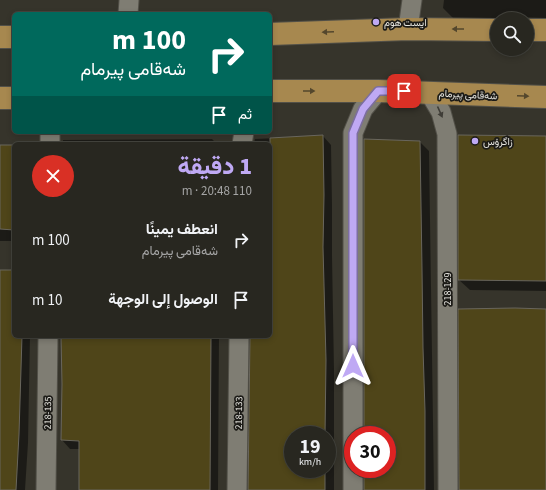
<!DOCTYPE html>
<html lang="ar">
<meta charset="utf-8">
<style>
body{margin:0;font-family:"Source Sans 3",Vazirmatn,sans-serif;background:#34332d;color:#f1f3f6;direction:rtl;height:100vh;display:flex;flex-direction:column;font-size:15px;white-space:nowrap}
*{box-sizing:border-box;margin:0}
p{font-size:13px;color:#a5a5a5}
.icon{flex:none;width:22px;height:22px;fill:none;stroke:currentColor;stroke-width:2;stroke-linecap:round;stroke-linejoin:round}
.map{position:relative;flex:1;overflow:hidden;direction:ltr}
.panel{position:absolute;left:12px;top:142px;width:260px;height:196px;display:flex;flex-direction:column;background:#282720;border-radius:6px;box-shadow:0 2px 6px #0003,0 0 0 1px #44443e;direction:rtl}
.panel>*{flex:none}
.top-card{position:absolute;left:12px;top:12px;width:260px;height:122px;border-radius:6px;box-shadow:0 2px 6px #0003,0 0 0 1px #44443e;direction:rtl;background:#00695c;color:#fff;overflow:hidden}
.fabs{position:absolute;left:490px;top:12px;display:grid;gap:8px}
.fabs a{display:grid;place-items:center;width:44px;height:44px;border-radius:50%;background:#282720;box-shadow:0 2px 6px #0003,0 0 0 1px #44443e;font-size:20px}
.speed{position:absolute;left:284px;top:426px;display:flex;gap:8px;font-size:20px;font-weight:700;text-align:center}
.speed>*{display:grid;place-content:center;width:52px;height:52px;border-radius:50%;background:#282720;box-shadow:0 2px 6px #0003,0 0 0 1px #44443e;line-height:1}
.speed small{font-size:10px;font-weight:400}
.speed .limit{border:6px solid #d22;background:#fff;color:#111}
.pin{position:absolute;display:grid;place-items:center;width:34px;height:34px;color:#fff;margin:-17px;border-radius:8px;box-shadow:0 2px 6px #0006}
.me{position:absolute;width:44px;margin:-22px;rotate:0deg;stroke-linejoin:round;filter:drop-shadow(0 0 3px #0008)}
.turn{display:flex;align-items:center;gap:14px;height:84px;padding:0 20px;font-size:18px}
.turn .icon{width:52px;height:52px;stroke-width:2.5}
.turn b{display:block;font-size:28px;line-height:34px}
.then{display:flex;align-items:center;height:38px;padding:0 20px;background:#0003;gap:8px;font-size:15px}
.round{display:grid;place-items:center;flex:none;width:42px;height:42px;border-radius:21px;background:#34332d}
.head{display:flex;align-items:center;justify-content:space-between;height:68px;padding:0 20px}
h1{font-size:24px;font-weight:800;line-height:30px;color:#bfa9f4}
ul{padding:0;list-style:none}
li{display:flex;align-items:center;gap:12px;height:60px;padding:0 20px}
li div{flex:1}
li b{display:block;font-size:15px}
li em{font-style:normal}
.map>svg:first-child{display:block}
.shadow{fill:#0007;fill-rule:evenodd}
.building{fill:#4f4519;stroke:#69665d}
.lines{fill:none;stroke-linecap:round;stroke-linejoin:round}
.minor-casing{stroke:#525048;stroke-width:21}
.trunk-casing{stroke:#525048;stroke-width:24}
.minor{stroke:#7f7d73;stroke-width:19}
.trunk{stroke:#a7884f;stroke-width:22}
.oneway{fill:#54472d}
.oneway2{fill:#3f3d37}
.route-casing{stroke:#7c6e9f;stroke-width:10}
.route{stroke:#bfa9f4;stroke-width:7}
.poi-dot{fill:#bfa9f4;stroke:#1c1b17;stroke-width:1.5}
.labels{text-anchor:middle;stroke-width:3.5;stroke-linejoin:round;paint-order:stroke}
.poi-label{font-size:10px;fill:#e7e6e0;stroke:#1c1b17;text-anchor:start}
.street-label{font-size:10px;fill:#e7e6e0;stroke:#1c1b17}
</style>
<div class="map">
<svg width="546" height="490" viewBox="0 0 546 490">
<rect width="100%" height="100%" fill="#36342b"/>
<path class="shadow" d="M 444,0 L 546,0 L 546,18 L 516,17 L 516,19 L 456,21 L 443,8 Z
M 323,136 L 331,145 L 332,204 L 332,256 L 334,370 L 334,490 L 249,490 L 251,336 L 270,336 L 270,144 L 254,144 L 255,139 ZM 293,435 L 327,435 L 327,469 L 293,469 Z
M 546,137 L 546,291 L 470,290 L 459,280 Z
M 212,139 L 217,144 L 63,144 L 63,140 Z
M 420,142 L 429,151 L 434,490 L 365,490 L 365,469 L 387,469 L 387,435 L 365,435 Z
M 0,146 L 14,146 L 14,241 L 0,241 Z
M 0,271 L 14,271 L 14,336 L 30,336 L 28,443 L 25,490 L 0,490 Z
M 62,336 L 219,336 L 218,490 L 80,490 L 80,449 L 70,449 L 62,440 L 63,384 Z"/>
<path class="building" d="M 323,135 L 324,195 L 323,247 L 326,360 L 325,435 L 293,435 L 293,469 L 325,469 L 325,490 L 248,490 L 250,336 L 270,336 L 270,138 Z
M 458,135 L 546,136 L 546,281 L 458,280 Z
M 364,139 L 420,141 L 422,269 L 423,348 L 425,411 L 425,490 L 364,490 L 364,469 L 387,469 L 387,435 L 364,435 Z
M 0,145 L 14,145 L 14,230 L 0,229 Z
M 0,270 L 14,270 L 14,336 L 22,336 L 19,434 L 16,490 L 0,490 Z
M 515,308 L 546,309 L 546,490 L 459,490 L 458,309 Z
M 61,336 L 211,336 L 210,490 L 79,490 L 79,441 L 61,440 L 62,384 Z"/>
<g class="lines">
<defs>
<path id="minor" d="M 128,14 L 129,0
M 408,29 L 412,0
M 429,92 L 441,112 L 447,134 L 448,490
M 50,144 L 50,132
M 242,144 L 244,132
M 46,490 L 48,336
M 237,490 L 239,336
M 353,490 L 353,133 L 363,109 L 378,91"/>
<path id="trunk" d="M 527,30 L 546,30
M 270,34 L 408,29 L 497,30
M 0,37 L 14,37
M 270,91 L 378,91 L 546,97
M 0,98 L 14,98"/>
</defs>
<use href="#minor" class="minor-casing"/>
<use href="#trunk" class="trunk-casing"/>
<use href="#minor" class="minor"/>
<use href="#trunk" class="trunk"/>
</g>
<defs><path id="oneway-solid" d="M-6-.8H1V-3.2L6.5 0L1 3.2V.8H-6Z"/></defs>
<g class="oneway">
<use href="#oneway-solid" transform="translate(458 29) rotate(-180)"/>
<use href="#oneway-solid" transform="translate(328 32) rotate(178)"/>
<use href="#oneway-solid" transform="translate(309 91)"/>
<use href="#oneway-solid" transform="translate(523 96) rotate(3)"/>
</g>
<use class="oneway2" href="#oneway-solid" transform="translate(440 112) rotate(66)"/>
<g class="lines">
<defs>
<path id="route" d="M 353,366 L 353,133 L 363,109 L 378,91 L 404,91"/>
</defs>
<use href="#route" class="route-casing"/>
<use href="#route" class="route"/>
</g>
<g class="poi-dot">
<circle cx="376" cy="22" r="4"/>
<circle cx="475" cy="141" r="4"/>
</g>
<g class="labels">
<g class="poi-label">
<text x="384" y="26">ايست هوم</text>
<text x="483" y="145">زاگرۆس</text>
</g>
<g class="street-label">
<text transform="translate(468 94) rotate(3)" y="4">شەقامی پیرمام</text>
<text transform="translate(447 289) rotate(-90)" y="4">218-129</text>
<text transform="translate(47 413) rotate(-89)" y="4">218-135</text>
<text transform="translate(238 413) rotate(-89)" y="4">218-133</text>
</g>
</g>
</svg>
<div class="fabs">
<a><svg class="icon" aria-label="search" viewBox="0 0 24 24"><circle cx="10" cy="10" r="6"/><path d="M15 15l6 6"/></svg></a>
</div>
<div class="speed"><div>19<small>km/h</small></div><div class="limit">30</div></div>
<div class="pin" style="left:404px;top:91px;background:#d93025"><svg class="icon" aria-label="arrive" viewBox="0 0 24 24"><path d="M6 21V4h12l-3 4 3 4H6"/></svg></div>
<svg class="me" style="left:353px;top:366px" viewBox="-20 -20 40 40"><path d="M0-17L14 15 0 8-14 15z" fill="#bfa9f4" stroke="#fff" stroke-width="4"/></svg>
<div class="top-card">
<div class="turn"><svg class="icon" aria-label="right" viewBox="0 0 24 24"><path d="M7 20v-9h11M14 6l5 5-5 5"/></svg><div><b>100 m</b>شەقامی پیرمام</div></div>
<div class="then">ثم<svg class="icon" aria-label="arrive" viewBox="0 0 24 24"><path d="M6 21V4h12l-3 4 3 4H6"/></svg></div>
</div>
<section class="panel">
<div class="head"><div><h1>1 دقيقة</h1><p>110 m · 20:48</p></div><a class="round" style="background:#d93025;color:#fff"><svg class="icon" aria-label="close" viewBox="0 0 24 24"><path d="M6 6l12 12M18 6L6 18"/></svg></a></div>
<ul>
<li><svg class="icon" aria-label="right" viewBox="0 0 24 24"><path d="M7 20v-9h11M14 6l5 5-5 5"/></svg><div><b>انعطف يمينًا</b><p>شەقامی پیرمام</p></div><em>100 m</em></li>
<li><svg class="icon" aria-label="arrive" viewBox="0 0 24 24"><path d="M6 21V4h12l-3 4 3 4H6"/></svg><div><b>الوصول إلى الوجهة</b></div><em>10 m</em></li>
</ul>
</section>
</div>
